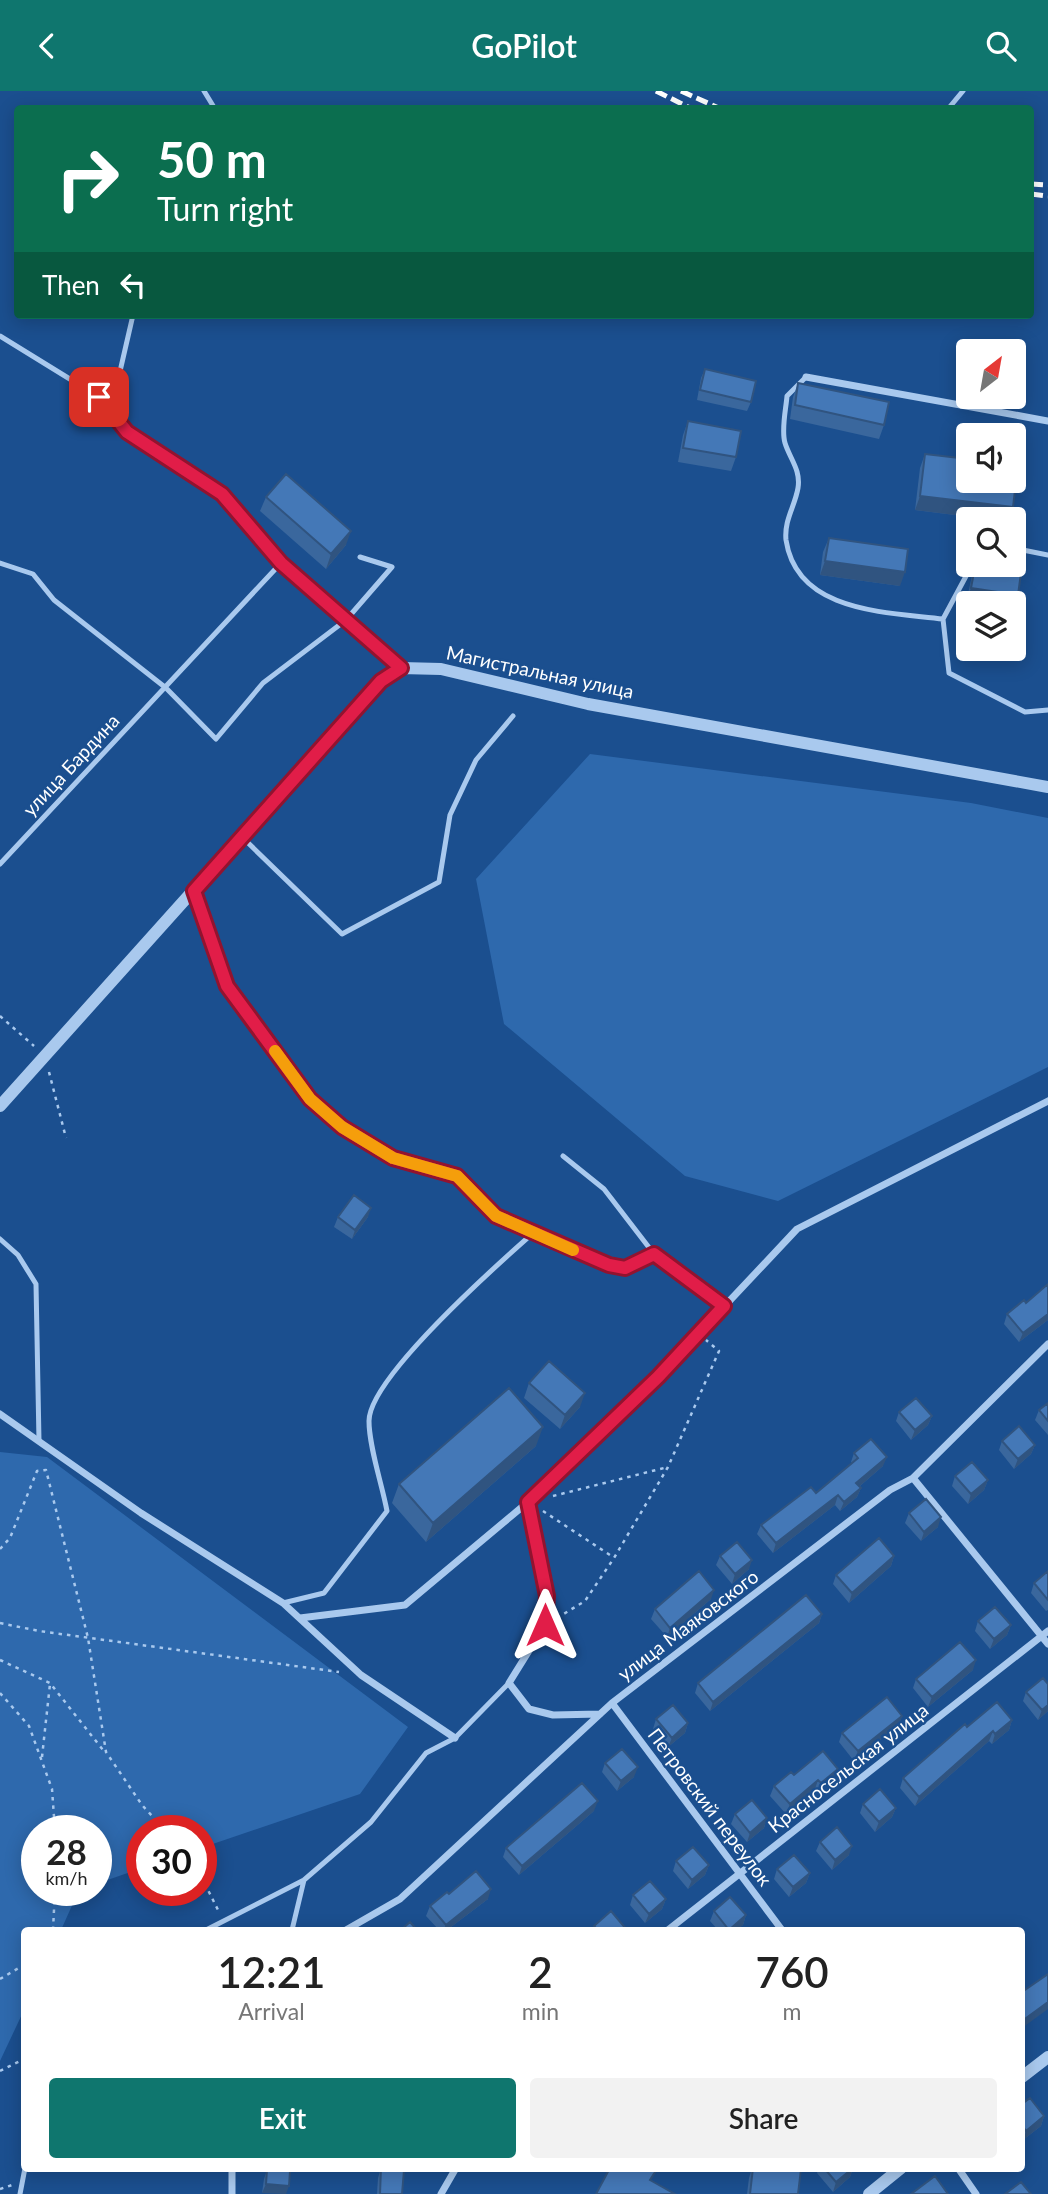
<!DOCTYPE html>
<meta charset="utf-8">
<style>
body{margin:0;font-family:Lato,sans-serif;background:#f2f2f2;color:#222;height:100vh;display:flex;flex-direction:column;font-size:26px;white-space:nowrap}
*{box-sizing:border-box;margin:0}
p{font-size:23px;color:#767676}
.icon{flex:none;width:38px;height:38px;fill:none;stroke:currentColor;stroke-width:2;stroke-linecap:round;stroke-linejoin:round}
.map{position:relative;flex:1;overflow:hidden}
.details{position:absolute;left:21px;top:1836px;width:1004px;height:245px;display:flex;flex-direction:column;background:#fff;border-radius:7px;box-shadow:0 4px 18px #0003}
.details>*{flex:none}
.guide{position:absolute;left:14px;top:14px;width:1020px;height:214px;border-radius:7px;box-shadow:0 4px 18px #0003;background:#0b6e4f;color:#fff;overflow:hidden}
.needle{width:46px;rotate:31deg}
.tools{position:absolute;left:956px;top:248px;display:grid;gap:14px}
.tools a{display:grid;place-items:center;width:70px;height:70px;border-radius:7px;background:#fff;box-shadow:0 4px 18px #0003;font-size:35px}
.speed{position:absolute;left:21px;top:1724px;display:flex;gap:14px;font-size:35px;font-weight:700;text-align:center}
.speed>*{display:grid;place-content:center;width:91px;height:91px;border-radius:50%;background:#fff;box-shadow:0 4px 18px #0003;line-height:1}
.speed small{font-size:18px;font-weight:400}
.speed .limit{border:10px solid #d22;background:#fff;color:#111}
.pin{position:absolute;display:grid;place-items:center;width:60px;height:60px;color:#fff;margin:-30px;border-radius:14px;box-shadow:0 4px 10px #0006}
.me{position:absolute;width:77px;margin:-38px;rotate:0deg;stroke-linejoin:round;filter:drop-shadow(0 0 5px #0008)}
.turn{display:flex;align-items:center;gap:24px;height:147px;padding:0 28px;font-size:32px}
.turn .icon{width:91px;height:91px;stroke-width:2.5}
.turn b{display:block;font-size:49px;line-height:60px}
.then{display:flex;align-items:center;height:66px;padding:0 28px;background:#0003;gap:14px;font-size:26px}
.eta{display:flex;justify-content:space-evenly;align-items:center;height:119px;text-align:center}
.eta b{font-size:42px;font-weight:600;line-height:49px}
.button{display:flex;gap:14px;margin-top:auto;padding:14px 28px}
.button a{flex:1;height:80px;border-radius:7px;background:#0f766e;color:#fff;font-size:28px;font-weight:600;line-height:80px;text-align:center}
.button a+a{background:#f2f2f2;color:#222}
header{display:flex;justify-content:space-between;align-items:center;height:91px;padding:0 28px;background:#0f766e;color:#fff;font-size:32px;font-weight:600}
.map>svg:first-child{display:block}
.green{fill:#2e69ad}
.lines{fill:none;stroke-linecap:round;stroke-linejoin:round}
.path{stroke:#a9c9ee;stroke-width:2.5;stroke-dasharray:3.5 5;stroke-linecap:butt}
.service{stroke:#a9c9ee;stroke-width:5}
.minor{stroke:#a9c9ee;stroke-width:7}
.tertiary{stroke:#a9c9ee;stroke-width:12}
.rail{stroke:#fff;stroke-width:5;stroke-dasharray:12 5;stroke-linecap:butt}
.wall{fill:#3a679d}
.shaded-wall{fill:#305480}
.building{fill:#4478b7;stroke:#305480;stroke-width:2}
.route-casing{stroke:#92132f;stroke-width:18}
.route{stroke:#e11d48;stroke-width:12}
.slow{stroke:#f59e0b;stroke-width:12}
.labels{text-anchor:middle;stroke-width:5;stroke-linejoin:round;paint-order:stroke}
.street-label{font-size:19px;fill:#fff;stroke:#1b4f8f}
</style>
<header><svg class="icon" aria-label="back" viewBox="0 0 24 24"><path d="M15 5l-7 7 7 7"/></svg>GoPilot<svg class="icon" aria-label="search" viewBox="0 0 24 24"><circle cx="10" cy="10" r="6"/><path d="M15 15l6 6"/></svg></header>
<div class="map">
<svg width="1048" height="2103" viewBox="0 0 1048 2103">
<rect width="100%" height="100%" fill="#1b4f8f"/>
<path class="green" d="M 590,663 L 971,712 L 1048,727 L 1048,976 L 778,1110 L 685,1085 L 504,933 L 476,788 Z
M 0,1361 L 47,1366 L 408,1636 L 360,1703 L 201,1757 L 201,1740 L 142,1740 L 142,1777 L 96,1793 L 96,1740 L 37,1740 L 37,1799 L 79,1799 L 61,1839 L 24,1839 L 24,1919 L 0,1970 Z"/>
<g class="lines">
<path class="path" d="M 0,925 L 34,955
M 49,981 L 66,1047
M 553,1405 L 668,1376
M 543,1420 L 613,1466
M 0,1458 L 10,1447 L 37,1380 L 46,1379 L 88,1547 L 106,1661 L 142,1714 L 166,1740
M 557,1527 L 585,1510 L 614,1467 L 668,1376 L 719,1260 L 706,1249
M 0,1532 L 39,1540 L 339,1581
M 0,1569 L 50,1592 L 103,1659
M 0,1602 L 29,1635 L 52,1698 L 55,1740
M 42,1666 L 50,1593
M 201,1785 L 219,1821
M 53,1839 L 55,1799
M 0,1888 L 24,1874
M 0,1980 L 24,1968
M 0,2098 L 12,2094"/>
<path class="service" d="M 204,0 L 215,18
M 948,18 L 963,0
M 0,245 L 99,306 L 127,341 L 222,403 L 281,472 L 0,773
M 806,286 L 787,305 C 786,318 781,339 785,352 C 790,368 801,379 798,397 C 795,415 784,429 786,449 C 797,522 887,521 943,528
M 126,338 L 115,302 L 133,224
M 1013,457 L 1048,464
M 0,472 L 33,483 L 54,509 L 166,597 L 216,648 L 263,592 L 346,529 L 392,476 L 360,466
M 972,474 L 943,528 L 949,582 L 1025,621 L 1048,619
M 243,747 L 342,843 L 439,791 L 450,724 L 476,669 L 513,625
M 194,800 L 227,895 L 310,1008 L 342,1036 L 393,1067 L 457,1085 L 496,1125 L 609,1174 L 625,1177 L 654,1163 L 725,1215
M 563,1065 L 604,1098 L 654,1163
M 0,1148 L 18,1164 L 36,1193 L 39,1350
M 283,1512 L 324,1502 L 387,1420 C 382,1393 369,1356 369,1330 C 369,1287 498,1173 533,1142
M 206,1839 L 304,1789 L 371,1731 L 426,1662 L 455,1647 L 509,1592
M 292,1839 L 304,1789
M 20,2103 L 25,2077"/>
<path class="minor" d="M 806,286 L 1048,330
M 281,472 L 401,577
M 0,1323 L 141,1422 L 283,1512 L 361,1584 L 455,1647
M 913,1387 L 1048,1553
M 300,1527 L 405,1514 L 528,1411
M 612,1612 L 782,1839
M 600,1623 L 553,1624 L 529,1618 L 509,1592 L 545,1534 L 547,1505 L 528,1411 L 658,1286 L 797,1138 L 1048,1010
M 346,1839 L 400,1808 L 612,1612 L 890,1399 L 913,1387 L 1048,1253
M 668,1839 L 1048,1540
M 958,2077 L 976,2103
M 232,2103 L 232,2077
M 441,2103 L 456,2077"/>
<path class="tertiary" d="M 0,1015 L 381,590 L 401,577 L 441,578 L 588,613 L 1048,696
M 1022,1986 L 1048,1966
M 869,2103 L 901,2077"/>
<path class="rail" d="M 656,0 L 692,18
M 681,0 L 721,18
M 1031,93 L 1048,94
M 1031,103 L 1048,105"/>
</g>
<path class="wall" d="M 705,278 L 751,311 L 747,320 L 697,309 L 701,287 Z
M 798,292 L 884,334 L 879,348 L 790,328 L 793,306 Z
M 688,330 L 736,366 L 731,380 L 678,371 L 683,344 Z
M 925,363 L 1009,429 L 995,429 L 915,419 L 920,377 Z
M 266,406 L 346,454 L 326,478 L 260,420 Z
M 829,447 L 900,495 L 820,484 L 823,461 Z
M 975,476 L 1018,504 L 1015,513 L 967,507 L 972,485 Z
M 338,1126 L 368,1126 L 352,1148 L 334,1136 Z
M 1048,1193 L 1048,1229 L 1019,1251 L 1004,1233 L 1007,1223 L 1026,1212 Z
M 529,1292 L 580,1316 L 560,1338 L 524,1307 Z
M 1048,1312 L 1048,1344 L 1035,1329 L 1039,1319 Z
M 899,1321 L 932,1325 L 928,1334 L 911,1349 L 896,1330 Z
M 1002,1350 L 1035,1354 L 1031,1363 L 1014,1378 L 999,1359 Z
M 536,1355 L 426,1451 L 392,1412 L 399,1393 Z
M 854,1362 L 883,1375 L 860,1395 L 861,1397 L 857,1406 L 840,1420 L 835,1414 L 773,1462 L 757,1443 L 761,1434 L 816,1402 L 852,1373 L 851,1371 Z
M 955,1385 L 988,1389 L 984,1399 L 968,1413 L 952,1395 Z
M 909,1422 L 938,1436 L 921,1450 L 905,1432 Z
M 720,1465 L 749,1478 L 732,1493 L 716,1474 Z
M 894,1465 L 891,1475 L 849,1512 L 833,1493 L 836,1484 Z
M 1048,1480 L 1048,1519 L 1046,1520 L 1031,1502 L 1034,1492 Z
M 711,1508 L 667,1546 L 651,1528 L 655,1518 Z
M 822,1523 L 819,1532 L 710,1620 L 695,1602 L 698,1592 Z
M 978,1530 L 1011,1534 L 1007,1544 L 990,1558 L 975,1540 Z
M 973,1579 L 928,1616 L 913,1597 L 916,1588 Z
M 1048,1593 L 1048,1620 L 1038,1629 L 1023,1610 L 1026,1601 Z
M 902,1625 L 899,1634 L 854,1670 L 839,1651 L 842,1642 Z
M 656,1628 L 688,1632 L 685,1642 L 668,1656 L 653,1638 Z
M 1012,1629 L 1009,1639 L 992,1653 L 989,1650 L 915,1715 L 900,1697 L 903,1687 L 967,1636 Z
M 605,1672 L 634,1686 L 617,1700 L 602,1681 Z
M 794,1684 L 835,1688 L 818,1702 L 815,1698 L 786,1723 L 770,1705 L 774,1695 Z
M 863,1713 L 896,1717 L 892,1726 L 875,1741 L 860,1722 Z
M 594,1720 L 519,1784 L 503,1766 L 506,1757 Z
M 735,1723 L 767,1727 L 764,1737 L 747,1751 L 731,1733 Z
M 820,1751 L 849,1764 L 832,1779 L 816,1760 Z
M 676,1770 L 709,1774 L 705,1784 L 688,1798 L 673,1780 Z
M 777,1778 L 810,1782 L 806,1792 L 789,1806 L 774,1788 Z
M 449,1803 L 488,1808 L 447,1839 L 439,1839 L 426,1825 L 430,1815 Z
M 633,1804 L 666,1808 L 662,1818 L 645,1832 L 630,1814 Z
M 714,1820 L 746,1824 L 743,1834 L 736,1839 L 718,1839 L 710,1830 Z
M 1022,2013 L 1044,2025 L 1041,2035 L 1023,2049 Z
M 381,2077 L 402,2103 L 377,2103 L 378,2087 Z
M 752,2077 L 793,2077 L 798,2103 L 747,2103 L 749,2087 Z
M 819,2077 L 853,2077 L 850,2086 L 833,2101 L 817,2082 Z
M 267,2079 L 290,2080 L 262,2102 L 264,2088 Z"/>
<path class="shaded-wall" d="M 920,405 L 1013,416 L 1009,429 L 995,429 L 915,419 Z
M 351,440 L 346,454 L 326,478 L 331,463 Z
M 825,470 L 905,481 L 900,495 L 820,484 Z
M 971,497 L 1018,504 L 1015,513 L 967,507 Z
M 371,1117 L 368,1126 L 352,1148 L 355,1139 Z
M 1048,1223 L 1048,1229 L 1019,1251 L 1023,1242 Z
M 585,1302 L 580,1316 L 560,1338 L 565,1324 Z
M 932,1325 L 928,1334 L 911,1349 L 915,1339 Z
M 543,1336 L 536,1355 L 426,1451 L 433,1432 Z
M 1035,1354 L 1031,1363 L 1014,1378 L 1018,1368 Z
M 887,1366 L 883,1375 L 853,1401 L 856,1392 Z
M 988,1389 L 984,1399 L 968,1413 L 971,1403 Z
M 861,1397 L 857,1406 L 840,1420 L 844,1411 Z
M 838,1404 L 835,1414 L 773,1462 L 776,1452 Z
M 941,1426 L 938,1436 L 921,1450 L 924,1441 Z
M 894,1465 L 891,1475 L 849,1512 L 852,1502 Z
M 752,1469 L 749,1478 L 732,1493 L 735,1483 Z
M 714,1499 L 711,1508 L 667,1546 L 670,1537 Z
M 822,1523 L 819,1532 L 710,1620 L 713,1611 Z
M 1011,1534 L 1007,1544 L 990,1558 L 994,1548 Z
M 976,1569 L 973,1579 L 928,1616 L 932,1606 Z
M 1048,1614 L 1048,1620 L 1038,1629 L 1042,1619 Z
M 902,1625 L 899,1634 L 854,1670 L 858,1660 Z
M 1012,1629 L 1009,1639 L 992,1653 L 995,1643 Z
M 688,1632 L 685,1642 L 668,1656 L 672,1647 Z
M 993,1640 L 989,1650 L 915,1715 L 919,1706 Z
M 638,1676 L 634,1686 L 617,1700 L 621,1690 Z
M 838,1678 L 835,1688 L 818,1702 L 821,1692 Z
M 818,1689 L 815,1698 L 786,1723 L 790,1713 Z
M 598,1710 L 594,1720 L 519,1784 L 522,1775 Z
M 896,1717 L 892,1726 L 875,1741 L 879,1731 Z
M 767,1727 L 764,1737 L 747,1751 L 750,1742 Z
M 852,1755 L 849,1764 L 832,1779 L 835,1769 Z
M 709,1774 L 705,1784 L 688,1798 L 692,1789 Z
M 810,1782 L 806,1792 L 789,1806 L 793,1796 Z
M 491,1798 L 488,1808 L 447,1839 L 443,1839 L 446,1834 Z
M 666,1808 L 662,1818 L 645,1832 L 649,1823 Z
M 746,1824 L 743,1834 L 736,1839 L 729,1839 Z
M 1048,1911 L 1048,1918 L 1022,1937 L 1022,1930 Z
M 1044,2025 L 1041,2035 L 1023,2049 L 1026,2040 Z
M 853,2077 L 850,2086 L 833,2101 L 836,2091 Z
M 266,2093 L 289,2095 L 286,2103 L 262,2102 Z"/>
<path class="building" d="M 705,278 L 756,290 L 751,311 L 700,299 Z
M 798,292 L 889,311 L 884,334 L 795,314 Z
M 688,330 L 741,340 L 736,366 L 683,357 Z
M 925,363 L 968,368 L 968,390 L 1013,390 L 1013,373 L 1018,374 L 1013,416 L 920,405 Z
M 286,383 L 351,440 L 331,463 L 266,406 Z
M 829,447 L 908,458 L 905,481 L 825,470 Z
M 975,476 L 1021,482 L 1018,504 L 971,497 Z
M 354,1104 L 371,1117 L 355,1139 L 338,1126 Z
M 1048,1193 L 1048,1223 L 1023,1242 L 1007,1223 L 1024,1209 L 1026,1212 Z
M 549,1270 L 585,1302 L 565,1324 L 529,1292 Z
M 509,1297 L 543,1336 L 433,1432 L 399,1393 Z
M 916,1307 L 932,1325 L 915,1339 L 899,1321 Z
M 1048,1312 L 1048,1330 L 1039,1319 Z
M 1019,1335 L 1035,1354 L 1018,1368 L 1002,1350 Z
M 871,1348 L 887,1366 L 856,1392 L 861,1397 L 844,1411 L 838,1404 L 776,1452 L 761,1434 L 811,1396 L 816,1402 L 858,1367 L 854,1362 Z
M 972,1371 L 988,1389 L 971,1403 L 955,1385 Z
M 926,1408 L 941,1426 L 924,1441 L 909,1422 Z
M 879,1447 L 894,1465 L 852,1502 L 836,1484 Z
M 737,1451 L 752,1469 L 735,1483 L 720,1465 Z
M 699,1480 L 714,1499 L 670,1537 L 655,1518 Z
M 1048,1480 L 1048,1509 L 1034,1492 Z
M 806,1504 L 822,1523 L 713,1611 L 698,1592 Z
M 995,1516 L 1011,1534 L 994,1548 L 978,1530 Z
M 960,1551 L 976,1569 L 932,1606 L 916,1588 Z
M 1043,1587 L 1048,1593 L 1048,1614 L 1042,1619 L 1026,1601 Z
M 887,1606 L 902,1625 L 858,1660 L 842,1642 Z
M 997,1611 L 1012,1629 L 995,1643 L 993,1640 L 919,1706 L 903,1687 L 965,1633 L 967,1636 Z
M 673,1614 L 688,1632 L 672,1647 L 656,1628 Z
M 622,1658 L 638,1676 L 621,1690 L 605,1672 Z
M 823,1660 L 838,1678 L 821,1692 L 818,1689 L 790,1713 L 774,1695 L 791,1681 L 794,1684 Z
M 582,1692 L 598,1710 L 522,1775 L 506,1757 Z
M 880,1698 L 896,1717 L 879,1731 L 863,1713 Z
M 752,1709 L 767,1727 L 750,1742 L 735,1723 Z
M 837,1736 L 852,1755 L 835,1769 L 820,1751 Z
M 693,1756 L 709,1774 L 692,1789 L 676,1770 Z
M 794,1764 L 810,1782 L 793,1796 L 777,1778 Z
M 476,1780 L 491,1798 L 446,1834 L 430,1815 L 447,1801 L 449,1803 Z
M 650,1790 L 666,1808 L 649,1823 L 633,1804 Z
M 730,1806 L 746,1824 L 729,1839 L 714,1820 Z
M 611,1820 L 627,1839 L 598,1839 L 594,1835 Z
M 410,1831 L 417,1839 L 401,1839 Z
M 1048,1883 L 1048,1911 L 1022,1930 L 1022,1901 Z
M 1030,2007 L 1044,2025 L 1026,2040 L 1022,2034 L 1022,2013 Z
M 381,2077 L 404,2079 L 402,2103 L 380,2103 Z
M 610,2077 L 648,2077 L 655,2081 L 650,2089 L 675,2103 L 596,2103 Z
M 753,2077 L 801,2078 L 798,2103 L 750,2103 Z
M 824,2077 L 853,2077 L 836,2091 Z
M 267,2079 L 290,2080 L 289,2095 L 266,2093 Z
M 935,2085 L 948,2103 L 911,2103 Z
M 1021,2091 L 1031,2103 L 1005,2103 Z"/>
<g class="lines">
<defs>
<path id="route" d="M 99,306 L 127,341 L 222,403 L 281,472 L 401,577 L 381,590 L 194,800 L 227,895 L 310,1008 L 342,1036 L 393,1067 L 457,1085 L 496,1125 L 609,1174 L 625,1177 L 654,1163 L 724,1215 L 658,1286 L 528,1411 L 547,1505 L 545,1534"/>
</defs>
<use href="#route" class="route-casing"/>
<use href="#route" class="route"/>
<path class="slow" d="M 275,960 L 310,1008 L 342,1036 L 393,1067 L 457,1085 L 496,1125 L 573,1159"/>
</g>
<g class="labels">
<g class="street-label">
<text transform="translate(540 581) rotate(12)" y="7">Магистральная улица</text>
<text transform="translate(71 674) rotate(-47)" y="7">улица Бардина</text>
<text transform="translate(688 1534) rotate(-37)" y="7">улица Маяковского</text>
<text transform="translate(848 1677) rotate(-38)" y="7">Красносельская улица</text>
<text transform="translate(710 1716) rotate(53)" y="7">Петровский переулок</text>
</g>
</g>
</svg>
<div class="tools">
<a><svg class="needle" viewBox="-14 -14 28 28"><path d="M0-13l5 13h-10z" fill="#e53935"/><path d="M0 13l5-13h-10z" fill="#767676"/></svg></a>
<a><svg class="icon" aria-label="sound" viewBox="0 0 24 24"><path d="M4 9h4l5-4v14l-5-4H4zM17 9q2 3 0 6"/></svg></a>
<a><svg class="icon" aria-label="search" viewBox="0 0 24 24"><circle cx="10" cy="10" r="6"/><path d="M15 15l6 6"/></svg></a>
<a><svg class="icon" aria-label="layers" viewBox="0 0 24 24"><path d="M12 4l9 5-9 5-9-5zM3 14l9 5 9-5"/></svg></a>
</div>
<div class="speed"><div>28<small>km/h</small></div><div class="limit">30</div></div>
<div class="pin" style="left:99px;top:306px;background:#d93025"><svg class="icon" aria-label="arrive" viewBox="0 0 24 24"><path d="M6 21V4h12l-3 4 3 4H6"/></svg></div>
<svg class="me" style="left:545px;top:1534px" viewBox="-20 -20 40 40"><path d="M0-17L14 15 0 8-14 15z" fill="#e11d48" stroke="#fff" stroke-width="4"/></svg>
<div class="guide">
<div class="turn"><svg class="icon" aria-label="right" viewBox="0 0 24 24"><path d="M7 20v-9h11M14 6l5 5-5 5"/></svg><div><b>50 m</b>Turn right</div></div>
<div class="then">Then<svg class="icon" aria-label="left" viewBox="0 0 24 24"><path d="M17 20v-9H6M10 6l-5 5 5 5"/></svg></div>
</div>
<section class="details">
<div class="eta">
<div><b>12:21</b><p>Arrival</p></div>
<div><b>2</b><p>min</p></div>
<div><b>760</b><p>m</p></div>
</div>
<div class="button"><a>Exit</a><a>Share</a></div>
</section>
</div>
